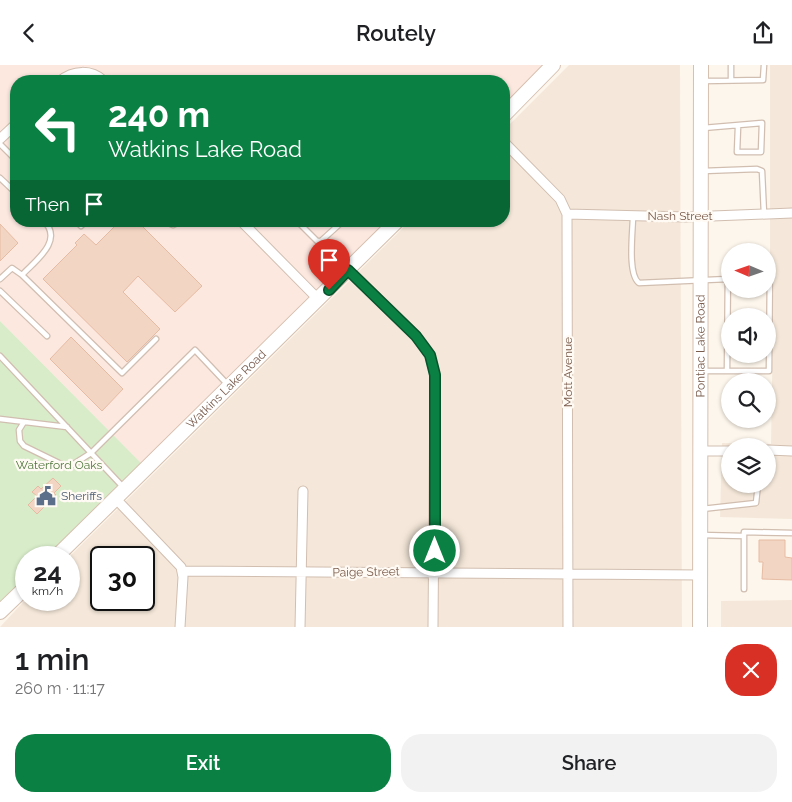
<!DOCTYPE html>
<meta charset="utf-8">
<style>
body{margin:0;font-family:Raleway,sans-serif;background:#f2f2f2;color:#202124;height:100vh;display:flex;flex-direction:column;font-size:19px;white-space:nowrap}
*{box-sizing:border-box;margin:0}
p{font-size:16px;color:#757577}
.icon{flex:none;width:28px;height:28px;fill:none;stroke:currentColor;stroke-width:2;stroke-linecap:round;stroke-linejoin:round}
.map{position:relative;height:562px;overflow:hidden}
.details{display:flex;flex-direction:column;background:#fff;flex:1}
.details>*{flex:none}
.hud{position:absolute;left:10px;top:10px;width:500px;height:152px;border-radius:20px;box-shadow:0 1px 4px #0004;background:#0b8043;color:#fff;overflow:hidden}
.needle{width:32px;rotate:272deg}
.tools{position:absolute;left:721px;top:178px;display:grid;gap:10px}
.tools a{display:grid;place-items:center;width:55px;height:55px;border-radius:50%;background:#fff;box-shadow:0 1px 4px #0004;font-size:25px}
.speed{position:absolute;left:15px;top:481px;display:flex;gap:10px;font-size:25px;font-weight:700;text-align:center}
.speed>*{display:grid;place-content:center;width:65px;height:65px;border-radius:50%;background:#fff;box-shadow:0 1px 4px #0004;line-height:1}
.speed small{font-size:12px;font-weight:400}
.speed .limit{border:2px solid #111;border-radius:8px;background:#fff;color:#111}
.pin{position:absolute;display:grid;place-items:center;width:42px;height:42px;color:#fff;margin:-51px -21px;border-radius:50% 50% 50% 0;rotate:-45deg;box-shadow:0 0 5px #0007}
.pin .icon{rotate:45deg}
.me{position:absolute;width:55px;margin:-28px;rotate:0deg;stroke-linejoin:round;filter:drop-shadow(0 0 4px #0008)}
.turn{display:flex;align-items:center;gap:18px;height:105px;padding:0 15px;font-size:22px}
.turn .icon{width:65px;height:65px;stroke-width:2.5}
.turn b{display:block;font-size:35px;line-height:42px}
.then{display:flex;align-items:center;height:48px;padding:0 15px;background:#0003;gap:10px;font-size:19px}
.round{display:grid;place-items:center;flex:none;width:52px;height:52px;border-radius:20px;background:#f2f2f2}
.head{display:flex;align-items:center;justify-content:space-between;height:85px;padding:0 15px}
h1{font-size:30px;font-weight:600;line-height:38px}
.action{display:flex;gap:10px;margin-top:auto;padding:10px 15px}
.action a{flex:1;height:58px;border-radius:20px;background:#0b8043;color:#fff;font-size:20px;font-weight:600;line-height:58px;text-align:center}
.action a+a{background:#f2f2f2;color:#202124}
header{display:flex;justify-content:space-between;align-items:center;height:65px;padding:0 15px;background:#fff;font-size:22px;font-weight:600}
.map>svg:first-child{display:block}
.residential{fill:#f5e8da;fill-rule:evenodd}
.commercial{fill:#fde8e0}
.green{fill:#d8ecc9}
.building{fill:#f3d5c3;stroke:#e6bba3}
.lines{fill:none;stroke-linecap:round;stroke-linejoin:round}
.lane-casing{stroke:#d1beb0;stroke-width:7}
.street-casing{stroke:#d1beb0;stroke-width:11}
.secondary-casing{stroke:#d6c0b0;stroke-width:16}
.lane{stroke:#fff;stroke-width:4.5}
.street{stroke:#fff;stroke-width:9}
.secondary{stroke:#fff;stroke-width:14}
.route-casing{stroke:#07532c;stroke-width:12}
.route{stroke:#0b8043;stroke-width:9}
.labels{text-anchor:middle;stroke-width:4.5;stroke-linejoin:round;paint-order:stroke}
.street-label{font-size:12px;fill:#7a5c4d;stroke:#fffaf3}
.park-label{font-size:12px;fill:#537a41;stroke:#fffaf3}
.service-label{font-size:12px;fill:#4e5e75;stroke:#fffaf3;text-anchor:start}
</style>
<header><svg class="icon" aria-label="back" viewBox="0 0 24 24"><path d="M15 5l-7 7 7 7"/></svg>Routely<svg class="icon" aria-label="share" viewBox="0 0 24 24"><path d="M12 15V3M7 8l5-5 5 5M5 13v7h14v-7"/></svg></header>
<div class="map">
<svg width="792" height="562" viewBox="0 0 792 562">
<rect width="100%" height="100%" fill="#fdf6ec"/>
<path class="residential" d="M 569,0 L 680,0 L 682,562 L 0,562 L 26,534 L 69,535 L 69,492 L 410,156 L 504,156 L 504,65 ZM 101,492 L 144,492 L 144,535 L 101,535 Z
M 770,0 L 792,0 L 792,454 L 720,452 L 722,378 L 771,379 L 774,197 L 770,190 ZM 730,381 L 768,381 L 768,419 L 730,419 Z
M 792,535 L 792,562 L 721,562 L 721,536 Z"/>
<path class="commercial" d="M 0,0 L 546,0 L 504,43 L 504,16 L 16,16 L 16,156 L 390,156 L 337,204 L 144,401 L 0,256 Z"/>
<path class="green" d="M 0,256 L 144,401 L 47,492 L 26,492 L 26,513 L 0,538 Z"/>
<path class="building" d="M 120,156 L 137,156 L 202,221 L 175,247 L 138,211 L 123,227 L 160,264 L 127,297 L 43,214 L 77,180 L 75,178 L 84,169 L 96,180 Z
M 0,159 L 18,178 L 0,196 Z
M 71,272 L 123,324 L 102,346 L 50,294 Z
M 53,413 L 61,421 L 54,428 L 56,430 L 37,449 L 28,440 L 37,431 L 32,427 L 38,421 L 41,424 Z
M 759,475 L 785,475 L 785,492 L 792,493 L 792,515 L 762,514 L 763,497 L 759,497 Z"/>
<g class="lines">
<defs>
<path id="lane" d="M 731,15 L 731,0
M 703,16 L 763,15 L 764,0
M 703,63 L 762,58 L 761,87 L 737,87 L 738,62
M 0,79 L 12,91
M 16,87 L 12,91 L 16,95
M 703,106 L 757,104 L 762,106 L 764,149
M 0,113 L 16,128
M 633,151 C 633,165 627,209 639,218 L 728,214
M 76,156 L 81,161 L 86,156
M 163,156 L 173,160 L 181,156
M 297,156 L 317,176 L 321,176 L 343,156
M 22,210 L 122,308 L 156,274
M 0,214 L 12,203 L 22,210 C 35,196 64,176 44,156
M 0,226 L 47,271
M 0,291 L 123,422
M 702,306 L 769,306 L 770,202 L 768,202
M 727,306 L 728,202 L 730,202
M 0,354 L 67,362
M 24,357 L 19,365 L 20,376 L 24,381 L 63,400 L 72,400 L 91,388 L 195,285 L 228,320
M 702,444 L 756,438 L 758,419
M 701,470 L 744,471
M 744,524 L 744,467 L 792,468"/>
<path id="street" d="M 60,16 C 73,5 91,4 104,16
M 0,74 L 16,59
M 504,77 L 560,134 L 567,149 L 568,562
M 567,149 L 686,152 L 792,148
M 241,156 L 319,235
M 349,205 L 416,271 L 430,290 L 435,310 L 433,562
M 768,385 L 792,386
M 700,386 L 730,386
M 116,434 L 181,502 L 183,512 L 180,562
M 182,506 L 700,510
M 300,562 L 303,426"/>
<g id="secondary">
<path d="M 504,50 L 553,0"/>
<path id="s1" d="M 56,492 L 397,156"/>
<path d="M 0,547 L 26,522"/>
<path id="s2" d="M 700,562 L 701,0"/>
</g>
</defs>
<use href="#lane" class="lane-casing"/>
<use href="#street" class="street-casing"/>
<use href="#secondary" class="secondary-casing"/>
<use href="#lane" class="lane"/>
<use href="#street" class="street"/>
<use href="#secondary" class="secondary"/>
</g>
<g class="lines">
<defs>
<path id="route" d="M 329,225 L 348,205 L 416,271 L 430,290 L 435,310 L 435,486"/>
</defs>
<use href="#route" class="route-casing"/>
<use href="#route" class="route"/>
</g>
<defs>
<symbol id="civic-bare" viewBox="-9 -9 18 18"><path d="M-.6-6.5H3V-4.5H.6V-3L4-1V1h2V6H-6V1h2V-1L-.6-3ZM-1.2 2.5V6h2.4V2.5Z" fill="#5c6f8a" stroke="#fffaf3" stroke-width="2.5" paint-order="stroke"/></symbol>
</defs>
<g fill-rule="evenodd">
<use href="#civic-bare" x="32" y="417" width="28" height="28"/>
</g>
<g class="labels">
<g class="street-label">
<text x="680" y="155">Nash Street</text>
<text dy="4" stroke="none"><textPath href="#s2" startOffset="281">Pontiac Lake Road</textPath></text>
<text transform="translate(568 307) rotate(-90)" y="4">Mott Avenue</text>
<text dy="4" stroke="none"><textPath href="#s1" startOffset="239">Watkins Lake Road</textPath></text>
<text transform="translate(366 507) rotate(-1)" y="4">Paige Street</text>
</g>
<g class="park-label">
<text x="59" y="404">Waterford Oaks</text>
</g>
<g class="service-label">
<text x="61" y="435">Sheriffs</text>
</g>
</g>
</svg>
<div class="tools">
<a><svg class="needle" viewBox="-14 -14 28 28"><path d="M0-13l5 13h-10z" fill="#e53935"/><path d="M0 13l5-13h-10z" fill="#757577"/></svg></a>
<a><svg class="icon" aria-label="sound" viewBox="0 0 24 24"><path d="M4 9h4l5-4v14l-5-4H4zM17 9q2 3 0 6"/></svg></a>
<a><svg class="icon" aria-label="search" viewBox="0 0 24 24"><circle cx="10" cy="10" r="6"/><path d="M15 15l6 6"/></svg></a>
<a><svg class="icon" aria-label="layers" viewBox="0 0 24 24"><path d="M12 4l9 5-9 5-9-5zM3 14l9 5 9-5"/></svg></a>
</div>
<div class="speed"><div>24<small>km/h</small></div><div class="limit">30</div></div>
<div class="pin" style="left:329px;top:225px;background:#d93025"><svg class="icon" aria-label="arrive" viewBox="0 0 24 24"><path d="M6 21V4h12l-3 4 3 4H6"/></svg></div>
<svg class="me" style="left:435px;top:486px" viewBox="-20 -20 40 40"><circle r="17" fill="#0b8043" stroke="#fff" stroke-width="3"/><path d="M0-11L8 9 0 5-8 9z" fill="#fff"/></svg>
<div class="hud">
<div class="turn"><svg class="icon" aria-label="left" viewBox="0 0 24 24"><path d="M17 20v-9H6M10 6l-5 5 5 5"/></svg><div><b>240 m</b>Watkins Lake Road</div></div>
<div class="then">Then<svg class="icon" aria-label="arrive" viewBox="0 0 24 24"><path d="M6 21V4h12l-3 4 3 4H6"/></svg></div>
</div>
</div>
<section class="details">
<div class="head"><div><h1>1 min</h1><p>260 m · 11:17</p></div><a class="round" style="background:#d93025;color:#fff"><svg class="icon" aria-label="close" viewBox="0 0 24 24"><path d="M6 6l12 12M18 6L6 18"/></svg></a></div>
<div class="action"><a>Exit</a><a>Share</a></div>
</section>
